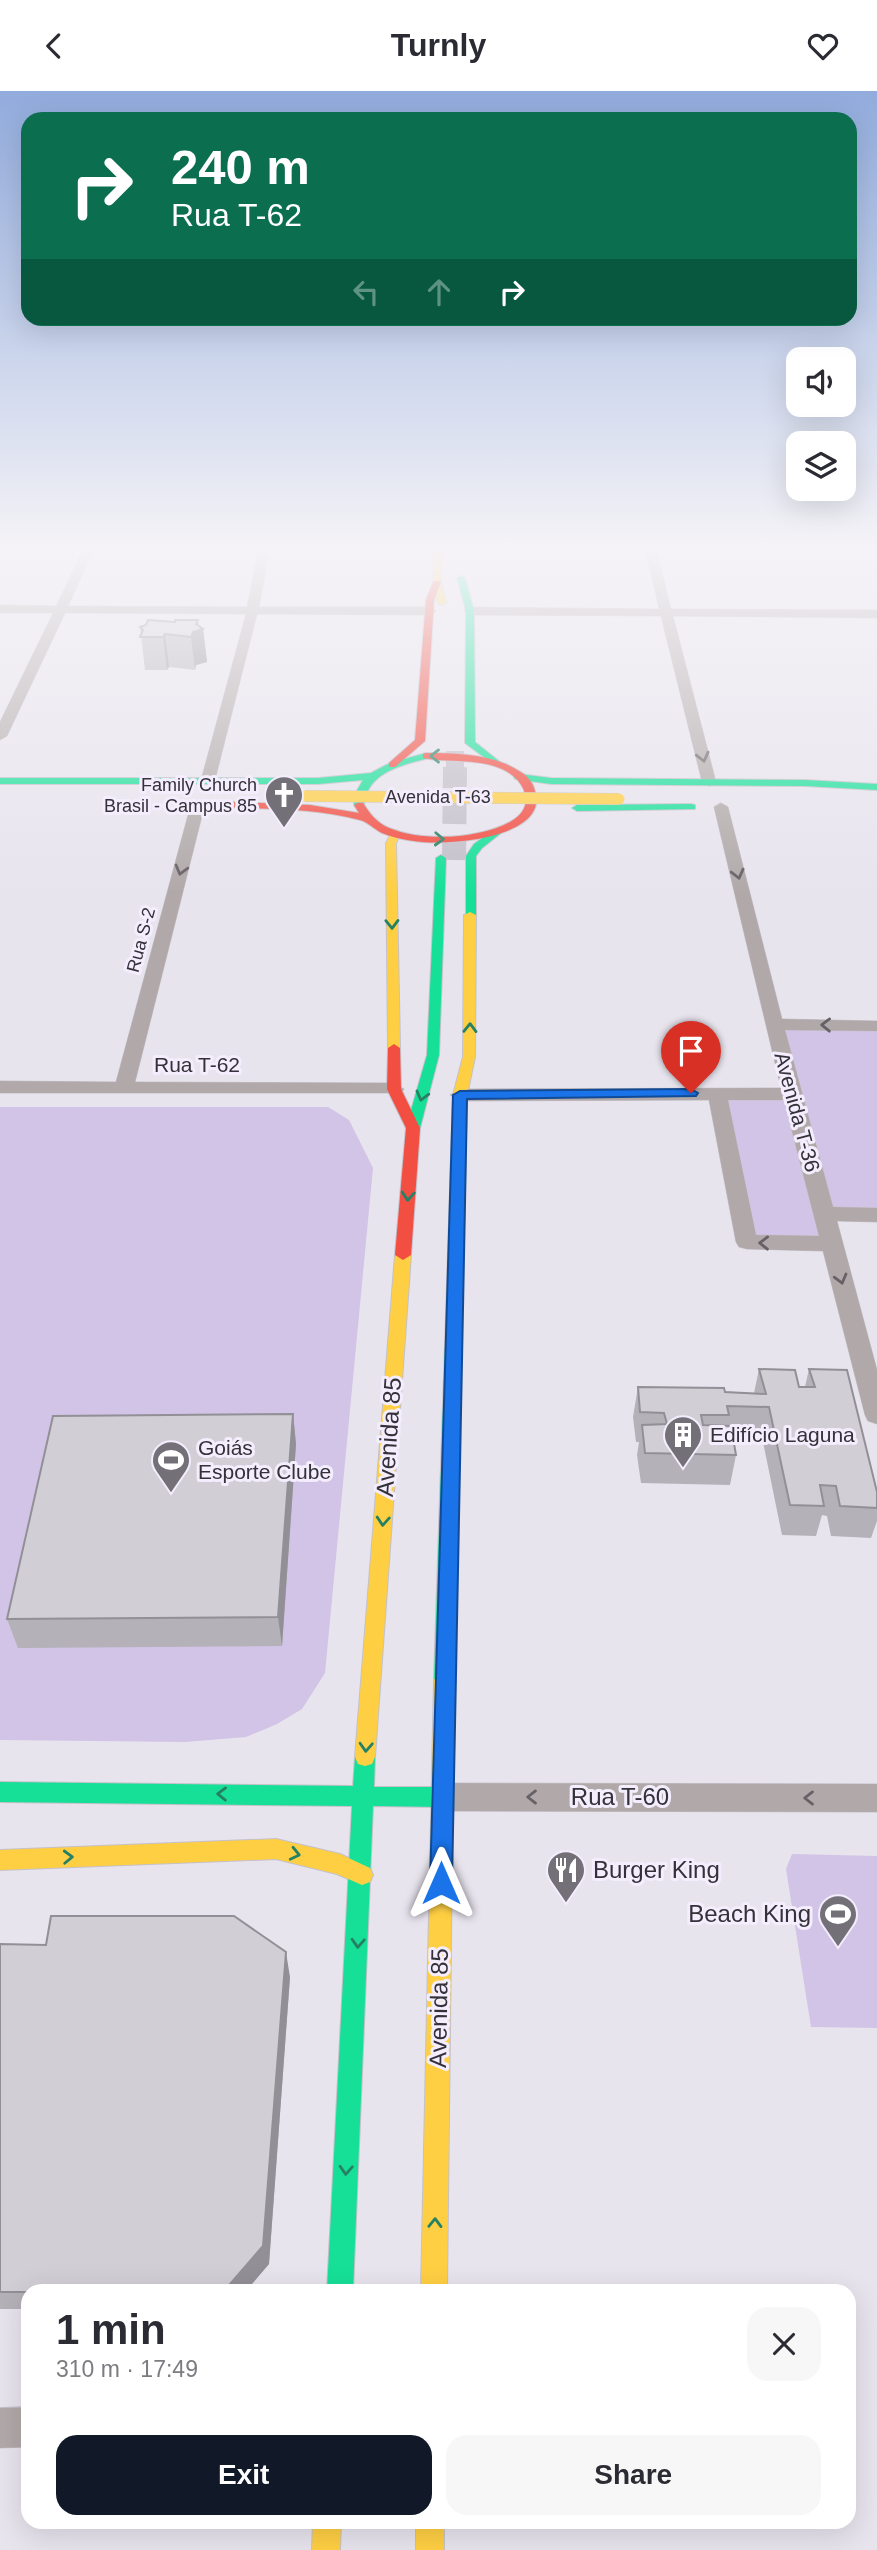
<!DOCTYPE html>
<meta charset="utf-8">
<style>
body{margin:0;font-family:Arial,sans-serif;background:#f7f7f7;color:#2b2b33;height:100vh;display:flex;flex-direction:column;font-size:26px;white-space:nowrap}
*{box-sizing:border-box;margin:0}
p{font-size:23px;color:#7c7c81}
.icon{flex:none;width:38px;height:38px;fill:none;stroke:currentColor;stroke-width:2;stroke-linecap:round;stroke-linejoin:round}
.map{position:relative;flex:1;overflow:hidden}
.details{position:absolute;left:21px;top:2193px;width:835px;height:245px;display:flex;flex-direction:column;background:#fff;border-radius:21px;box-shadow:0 7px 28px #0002}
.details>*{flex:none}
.guide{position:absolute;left:21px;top:21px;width:836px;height:214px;border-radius:21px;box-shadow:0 7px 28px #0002;background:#0b6e4f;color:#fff;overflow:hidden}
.buttons{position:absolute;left:786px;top:256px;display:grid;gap:14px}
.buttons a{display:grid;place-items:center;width:70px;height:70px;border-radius:14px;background:#fff;box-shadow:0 7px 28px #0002;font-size:35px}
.pin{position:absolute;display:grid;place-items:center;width:60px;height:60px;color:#fff;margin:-72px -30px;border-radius:50% 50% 50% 0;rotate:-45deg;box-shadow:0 0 7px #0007}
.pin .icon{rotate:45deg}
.me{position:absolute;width:77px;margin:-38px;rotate:0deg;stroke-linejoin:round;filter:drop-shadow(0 0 5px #0008)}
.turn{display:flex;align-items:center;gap:24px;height:147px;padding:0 35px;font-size:32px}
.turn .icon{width:91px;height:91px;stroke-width:2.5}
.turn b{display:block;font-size:49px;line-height:60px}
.lanes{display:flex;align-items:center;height:66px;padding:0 35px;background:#0003;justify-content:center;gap:35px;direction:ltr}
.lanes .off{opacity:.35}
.round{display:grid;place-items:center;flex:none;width:74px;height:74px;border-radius:21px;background:#f7f7f7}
.headline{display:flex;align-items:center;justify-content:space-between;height:119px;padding:0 35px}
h1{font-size:42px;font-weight:600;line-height:52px}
.cta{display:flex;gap:14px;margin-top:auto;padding:14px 35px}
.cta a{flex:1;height:80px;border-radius:21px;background:#111827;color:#fff;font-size:28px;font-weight:600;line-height:80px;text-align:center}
.cta a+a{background:#f7f7f7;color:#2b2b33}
header{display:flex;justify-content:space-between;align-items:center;height:91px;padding:0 35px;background:#fff;font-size:32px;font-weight:600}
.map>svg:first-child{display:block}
.green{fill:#d1c4e6}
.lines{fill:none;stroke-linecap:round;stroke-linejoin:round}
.secondary-tunnel-far1{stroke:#c4c0ca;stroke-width:18;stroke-dasharray:18 9;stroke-linecap:butt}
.secondary-tunnel{stroke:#c4c0ca;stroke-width:24;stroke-dasharray:24 12;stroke-linecap:butt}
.street-casing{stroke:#c4c1c9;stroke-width:1}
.fast-casing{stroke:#c4c1c9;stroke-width:2}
.slow-casing{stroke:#c4c1c9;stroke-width:2}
.jam-casing{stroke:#c4c1c9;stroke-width:2}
.street{fill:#b1a9a9;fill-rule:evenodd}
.fast{fill:#16e098;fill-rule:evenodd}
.slow{fill:#ffcf43;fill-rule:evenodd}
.jam{fill:#f24e42;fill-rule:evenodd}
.slow-bridge-casing{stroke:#c4c1c9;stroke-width:12;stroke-linecap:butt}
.slow-bridge{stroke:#ffcf43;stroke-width:11}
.wall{fill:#b4b1b8}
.shaded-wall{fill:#929096}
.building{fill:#d1ced6;stroke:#929096;stroke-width:2}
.oneway{stroke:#268064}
.oneway2{stroke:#666166}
.route{fill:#1a73e8;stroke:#114b97;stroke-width:2}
.labels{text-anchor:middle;stroke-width:6;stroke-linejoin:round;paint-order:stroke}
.far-poi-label{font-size:18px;fill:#343139;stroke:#f3edfd;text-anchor:end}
.far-street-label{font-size:18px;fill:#343139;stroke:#f3edfd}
.street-label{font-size:21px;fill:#343139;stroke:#f3edfd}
.poi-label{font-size:21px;fill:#343139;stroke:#f3edfd;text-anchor:start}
.near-street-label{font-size:24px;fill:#343139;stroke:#f3edfd}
.near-poi-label{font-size:24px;fill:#343139;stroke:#f3edfd;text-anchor:start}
</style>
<header><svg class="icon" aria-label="back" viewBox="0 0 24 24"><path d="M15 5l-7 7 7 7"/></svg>Turnly<svg class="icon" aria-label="heart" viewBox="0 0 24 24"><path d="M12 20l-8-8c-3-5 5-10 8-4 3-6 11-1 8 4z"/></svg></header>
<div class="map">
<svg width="877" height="2459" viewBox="0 0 877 2459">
<rect width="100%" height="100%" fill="#e8e4ee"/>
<path class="green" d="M 777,935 L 877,935 L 877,1118 L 831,1117 Z
M 727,1008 L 786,1008 L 820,1146 L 754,1145 Z
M 0,1016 L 328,1016 L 349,1029 L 373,1077 L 325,1582 L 302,1618 L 277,1633 L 246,1646 L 185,1651 L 0,1649 Z
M 792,1763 L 877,1765 L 877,1937 L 811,1936 L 786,1778 Z"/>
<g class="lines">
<path class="secondary-tunnel-far1" d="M 455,678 L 455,651"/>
<path class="secondary-tunnel" d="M 454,769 L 455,676"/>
<defs>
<path id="street" d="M 84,457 L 95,457 L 68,515 L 247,516 L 259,457 L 270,457 L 259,516 L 430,516 L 436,520 L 430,524 L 257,523 L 215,689 L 208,693 L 201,689 L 246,523 L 65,522 L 7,645 L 0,649 L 0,631 L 53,522 L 0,522 L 0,514 L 56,515 Z
M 645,457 L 656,457 L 671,518 L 877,519 L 877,527 L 673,525 L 716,691 L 714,694 L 709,695 L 702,691 L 661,525 L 470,524 L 464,520 L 470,516 L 659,518 Z
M 198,709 L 205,713 L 135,991 L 394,992 L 404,998 L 401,1002 L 0,1002 L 0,990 L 116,991 L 191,713 Z
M 721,712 L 728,716 L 782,928 L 877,930 L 877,940 L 785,939 L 833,1116 L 877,1117 L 877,1131 L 837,1130 L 877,1279 L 877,1333 L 868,1330 L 865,1324 L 823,1160 L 747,1158 L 739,1156 L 736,1151 L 709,1009 L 460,1010 L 450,1004 L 460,998 L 781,997 L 714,716 ZM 728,1009 L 784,1009 L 819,1145 L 756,1144 Z
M 441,1692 L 877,1693 L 877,1721 L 441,1720 L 430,1716 L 426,1706 L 430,1696 Z
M 28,2316 L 28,2356 L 0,2357 L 0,2317 Z"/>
<path id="fast" d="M 461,485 L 465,487 L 474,520 L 475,651 L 500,671 L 502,673 L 497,676 L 465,652 L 466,520 L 457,487 Z
M 426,662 L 429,663 L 429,667 C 402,674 367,681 364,714 L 359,717 L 354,714 L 355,703 L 363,689 L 318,693 L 0,693 L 0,687 L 318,687 L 371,682 L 390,672 Z
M 519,683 L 551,687 L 805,689 L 877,693 L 877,699 L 805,695 L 551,693 L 515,688 L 514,686 Z
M 691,713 L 695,714 L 695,718 L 577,720 L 572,717 L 577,714 Z
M 492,740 L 501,742 L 482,757 L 476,765 L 476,824 L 466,826 L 466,765 L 474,753 Z
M 441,764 L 446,767 L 439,964 L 420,1037 L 413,1041 L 406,1037 L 427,964 L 436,767 Z
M 454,1218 L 462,1224 L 454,1589 L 451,1595 L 444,1598 L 437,1595 L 434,1589 L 446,1224 Z
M 365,1657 L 372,1659 L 375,1666 L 374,1696 L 441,1696 L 448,1699 L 451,1706 L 448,1713 L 441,1716 L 373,1715 L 353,2200 L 327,2200 L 352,1715 L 0,1711 L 0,1691 L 353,1695 L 355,1666 L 358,1659 Z"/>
<path id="slow" d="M 434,457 L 442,457 L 441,491 L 446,512 L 442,514 L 438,512 L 433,491 Z
M 396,739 L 401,742 L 396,752 L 400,957 L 394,961 L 388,957 L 386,752 L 392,740 Z
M 470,821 L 476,824 L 475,966 L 467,1004 L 462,1224 L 454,1230 L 446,1224 L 453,1004 L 463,966 L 464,824 Z
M 403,1159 L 411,1164 L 375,1666 L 372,1673 L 365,1675 L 358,1673 L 355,1666 L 395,1164 Z
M 444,1580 L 451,1583 L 454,1589 L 447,2200 L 421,2200 L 434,1589 L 437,1583 Z
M 276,1748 L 340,1763 L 370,1777 L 373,1784 L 370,1791 L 362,1794 L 337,1783 L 276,1768 L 0,1779 L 0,1759 Z
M 313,2431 L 341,2431 L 340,2459 L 312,2459 Z
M 416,2431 L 444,2431 L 444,2459 L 416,2459 Z"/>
<path id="jam" d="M 437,489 L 441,491 L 434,509 L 425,650 L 395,676 L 389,676 L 389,672 L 415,649 L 426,509 L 433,491 Z
M 426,662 C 457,662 493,663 519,680 C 527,684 533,691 535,700 C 545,732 500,744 477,748 C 446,753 412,754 382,742 C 374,738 368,731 360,729 C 312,716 260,718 211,716 L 206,713 L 211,710 L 310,714 L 359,722 L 354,714 L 359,711 L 363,712 C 370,723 377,732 389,737 C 423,751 478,748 510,731 C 538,716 525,688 502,678 C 477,667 449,672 423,667 L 423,663 Z
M 394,953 L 400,957 L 401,998 L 420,1037 L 411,1164 L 403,1169 L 395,1164 L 406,1037 L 387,998 L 388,957 Z"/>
</defs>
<use href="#street" class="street-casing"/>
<use href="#fast" class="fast-casing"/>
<use href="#slow" class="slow-casing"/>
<use href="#jam" class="jam-casing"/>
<use href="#street" class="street"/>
<use href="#fast" class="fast"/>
<use href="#slow" class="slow"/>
<use href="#jam" class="jam"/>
<defs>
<path id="slow-bridge" d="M 305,705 L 619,708"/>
</defs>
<use href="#slow-bridge" class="slow-bridge-casing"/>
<use href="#slow-bridge" class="slow-bridge"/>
</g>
<path class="wall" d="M 198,535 L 203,538 L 207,571 L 196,574 L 195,579 L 169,576 L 167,579 L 145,579 L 140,536 Z
M 759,1278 L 799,1296 L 805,1296 L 809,1278 L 877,1401 L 877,1430 L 871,1447 L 831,1445 L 827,1425 L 822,1424 L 816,1445 L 782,1444 L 762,1346 L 733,1345 L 736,1364 L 730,1394 L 641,1392 L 637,1364 L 639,1351 L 636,1351 L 633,1326 L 638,1296 L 754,1302 Z
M 293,1323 L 296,1353 L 282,1555 L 18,1557 L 7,1528 Z
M 0,1853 L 290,1886 L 269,2173 L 246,2200 L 28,2200 L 28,2218 L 0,2218 Z"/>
<path class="shaded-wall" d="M 198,529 L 199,540 L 203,538 L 207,571 L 196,574 L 195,579 L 191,546 Z
M 165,543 L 169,576 L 167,579 L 163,546 Z
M 293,1323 L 296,1353 L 282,1555 L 278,1526 Z
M 286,1861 L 290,1886 L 269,2173 L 246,2200 L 224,2200 Z"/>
<path class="building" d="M 148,529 L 175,531 L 175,529 L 198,529 L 196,533 L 203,538 L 193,541 L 191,546 L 165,543 L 163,546 L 140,546 L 143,539 L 140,536 L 146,534 Z
M 759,1278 L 795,1279 L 799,1296 L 815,1296 L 809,1278 L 847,1279 L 877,1401 L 877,1417 L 840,1415 L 836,1395 L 820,1394 L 824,1415 L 790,1414 L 769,1316 L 727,1315 L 729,1324 L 701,1324 L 703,1334 L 731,1335 L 736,1364 L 645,1362 L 642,1334 L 667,1333 L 664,1322 L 640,1321 L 638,1296 L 724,1297 L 725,1301 L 766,1303 Z
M 293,1323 L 278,1526 L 7,1528 L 53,1325 Z
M 51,1825 L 234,1825 L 286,1861 L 263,2155 L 224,2200 L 28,2200 L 28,2201 L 0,2201 L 0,1853 L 46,1854 Z"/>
<defs><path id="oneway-chevron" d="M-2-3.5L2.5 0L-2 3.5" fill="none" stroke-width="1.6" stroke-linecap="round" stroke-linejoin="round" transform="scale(1.75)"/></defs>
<g class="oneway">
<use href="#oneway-chevron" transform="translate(435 665) rotate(180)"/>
<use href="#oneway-chevron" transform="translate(439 748) rotate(2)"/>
<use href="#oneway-chevron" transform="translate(392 833) rotate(89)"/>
<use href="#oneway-chevron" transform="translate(470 937) rotate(-89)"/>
<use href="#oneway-chevron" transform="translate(422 1005) rotate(105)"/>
<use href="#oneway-chevron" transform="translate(408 1105) rotate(94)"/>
<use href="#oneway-chevron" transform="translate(383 1430) rotate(94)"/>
<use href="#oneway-chevron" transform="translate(366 1656) rotate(93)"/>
<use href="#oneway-chevron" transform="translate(222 1703) rotate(-179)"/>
<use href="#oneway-chevron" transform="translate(295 1763) rotate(13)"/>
<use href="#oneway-chevron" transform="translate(68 1766) rotate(-2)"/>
<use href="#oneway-chevron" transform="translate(358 1852) rotate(93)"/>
<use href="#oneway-chevron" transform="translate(346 2079) rotate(93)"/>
<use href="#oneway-chevron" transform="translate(435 2132) rotate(-89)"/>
</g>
<g class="oneway2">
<use href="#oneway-chevron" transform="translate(703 666) rotate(76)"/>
<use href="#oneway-chevron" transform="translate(181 779) rotate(105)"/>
<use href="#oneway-chevron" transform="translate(738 783) rotate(76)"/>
<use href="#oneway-chevron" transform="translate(826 934) rotate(-179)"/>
<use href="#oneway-chevron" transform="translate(764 1152) rotate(-179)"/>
<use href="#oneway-chevron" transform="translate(841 1188) rotate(75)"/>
<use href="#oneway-chevron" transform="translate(532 1706) rotate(-180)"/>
<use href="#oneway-chevron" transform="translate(809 1707) rotate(-180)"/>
</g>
<linearGradient id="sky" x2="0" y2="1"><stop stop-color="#91abdc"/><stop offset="0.57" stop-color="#f5f3f7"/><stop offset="1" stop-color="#f5f3f7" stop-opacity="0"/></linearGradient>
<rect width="877" height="802" fill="url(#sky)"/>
<path class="route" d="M 691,998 L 698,1002 L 696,1005 L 467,1008 L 452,1792 L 449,1800 L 441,1803 L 433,1800 L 430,1792 L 453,1004 L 460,1000 Z"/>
<defs>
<symbol id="church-pin" viewBox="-11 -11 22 30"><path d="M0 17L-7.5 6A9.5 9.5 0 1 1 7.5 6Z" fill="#737078" stroke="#f3edfd"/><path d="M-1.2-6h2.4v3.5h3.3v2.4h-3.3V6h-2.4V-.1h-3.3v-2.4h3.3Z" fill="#fff"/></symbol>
<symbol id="building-pin" viewBox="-11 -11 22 30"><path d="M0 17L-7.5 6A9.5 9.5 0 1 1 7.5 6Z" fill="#737078" stroke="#f3edfd"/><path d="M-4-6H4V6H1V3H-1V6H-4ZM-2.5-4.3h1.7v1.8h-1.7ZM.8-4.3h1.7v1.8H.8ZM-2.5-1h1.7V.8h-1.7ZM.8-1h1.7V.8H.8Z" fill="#fff"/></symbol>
<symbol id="stadium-pin" viewBox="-11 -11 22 30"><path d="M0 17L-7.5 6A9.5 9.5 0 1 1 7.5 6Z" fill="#737078" stroke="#f3edfd"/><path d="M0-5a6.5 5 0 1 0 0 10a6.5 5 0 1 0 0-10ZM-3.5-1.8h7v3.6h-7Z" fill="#fff"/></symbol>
<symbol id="restaurant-pin" viewBox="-11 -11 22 30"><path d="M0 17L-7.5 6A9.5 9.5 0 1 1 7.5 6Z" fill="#737078" stroke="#f3edfd"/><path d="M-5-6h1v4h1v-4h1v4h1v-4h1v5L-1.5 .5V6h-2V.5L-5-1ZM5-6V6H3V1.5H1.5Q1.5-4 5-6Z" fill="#fff"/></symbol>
</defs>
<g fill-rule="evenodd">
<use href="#church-pin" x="262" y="682" width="44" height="60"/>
<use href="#building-pin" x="661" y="1322" width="44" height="60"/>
<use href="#stadium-pin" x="149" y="1347" width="44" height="60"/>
<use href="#restaurant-pin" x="544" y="1757" width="44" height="60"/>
<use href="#stadium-pin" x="816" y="1801" width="44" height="60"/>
</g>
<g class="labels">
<g class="far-poi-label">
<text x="257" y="700">Family Church<tspan x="257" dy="21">Brasil - Campus 85</tspan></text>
</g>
<g class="far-street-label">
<text x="438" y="712">Avenida T-63</text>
<text transform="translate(141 849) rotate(-75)" y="6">Rua S-2</text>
</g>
<g class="street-label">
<text x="197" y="981">Rua T-62</text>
<text transform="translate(797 1021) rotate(75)" y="7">Avenida T-36</text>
</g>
<g class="poi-label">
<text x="710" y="1351">Edifício Laguna</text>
<text x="198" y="1364">Goiás<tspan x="198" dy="24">Esporte Clube</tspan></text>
</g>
<g class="near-street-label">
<text transform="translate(389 1346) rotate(-86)" y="8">Avenida 85</text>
<text x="620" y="1714">Rua T-60</text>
<text transform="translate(439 1917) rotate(-89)" y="8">Avenida 85</text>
</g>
<g class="near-poi-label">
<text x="593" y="1787">Burger King</text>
<text x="811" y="1831" text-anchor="end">Beach King</text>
</g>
</g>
</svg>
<div class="buttons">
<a><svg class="icon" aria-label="sound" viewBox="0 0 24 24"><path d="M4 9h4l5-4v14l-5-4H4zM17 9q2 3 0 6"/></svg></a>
<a><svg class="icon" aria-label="layers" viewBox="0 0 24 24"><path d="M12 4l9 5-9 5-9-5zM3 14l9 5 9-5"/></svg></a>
</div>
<div class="pin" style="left:691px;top:1002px;background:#d93025"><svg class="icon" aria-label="arrive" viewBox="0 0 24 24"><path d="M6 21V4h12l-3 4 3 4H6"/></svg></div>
<svg class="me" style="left:441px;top:1792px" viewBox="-20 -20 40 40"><path d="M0-17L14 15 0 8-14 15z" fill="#1a73e8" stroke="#fff" stroke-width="4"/></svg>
<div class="guide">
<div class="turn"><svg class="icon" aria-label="right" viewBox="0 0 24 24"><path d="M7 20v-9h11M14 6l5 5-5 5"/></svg><div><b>240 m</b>Rua T-62</div></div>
<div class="lanes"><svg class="icon off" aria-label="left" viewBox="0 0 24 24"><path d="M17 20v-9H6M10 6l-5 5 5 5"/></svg><svg class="icon off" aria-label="ahead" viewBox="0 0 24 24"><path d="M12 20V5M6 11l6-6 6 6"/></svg><svg class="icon" aria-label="right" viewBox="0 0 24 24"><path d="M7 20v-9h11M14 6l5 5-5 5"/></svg></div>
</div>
<section class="details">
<div class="headline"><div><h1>1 min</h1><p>310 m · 17:49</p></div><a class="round"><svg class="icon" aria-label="close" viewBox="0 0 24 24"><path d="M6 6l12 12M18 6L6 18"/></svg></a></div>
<div class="cta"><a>Exit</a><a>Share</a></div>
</section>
</div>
